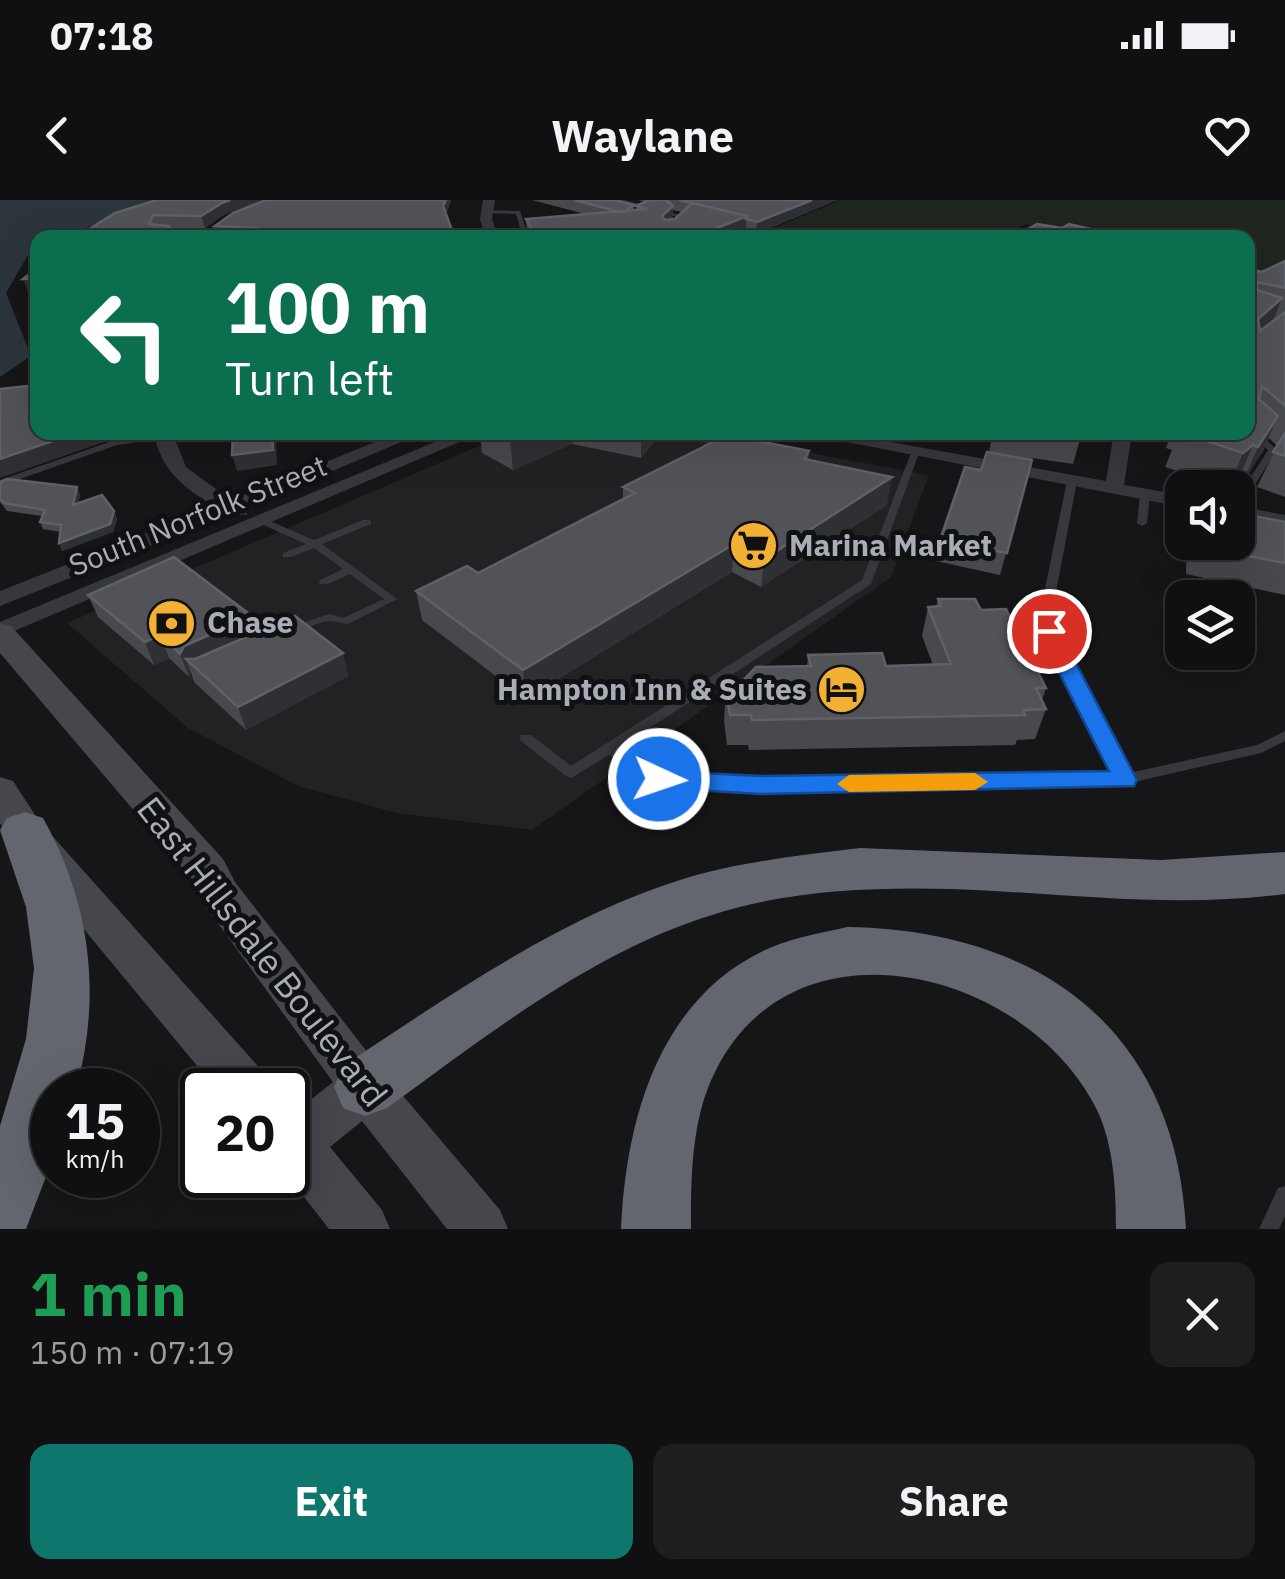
<!DOCTYPE html>
<meta charset="utf-8">
<style>
body{margin:0;font-family:"IBM Plex Sans",sans-serif;background:#1e1e20;color:#f1f3f6;height:100vh;display:flex;flex-direction:column;font-size:38px;white-space:nowrap}
*{box-sizing:border-box;margin:0}
p{font-size:32px;color:#9c9d9f}
.icon{flex:none;width:55px;height:55px;fill:none;stroke:currentColor;stroke-width:2;stroke-linecap:round;stroke-linejoin:round}
.map{position:relative;height:1029px;overflow:hidden}
.panel{display:flex;flex-direction:column;background:#101012;flex:1}
.panel>*{flex:none}
.top-card{position:absolute;left:30px;top:30px;width:1225px;height:210px;border-radius:20px;box-shadow:0 10px 40px #0002,0 0 0 2px #303032;background:#0b6e4f;color:#fff;overflow:hidden}
.tools{position:absolute;left:1165px;top:270px;display:grid;gap:20px}
.tools a{display:grid;place-items:center;width:90px;height:90px;border-radius:20px;background:#101012;box-shadow:0 10px 40px #0002,0 0 0 2px #303032;font-size:50px}
.speed{position:absolute;left:30px;top:868px;display:flex;gap:20px;font-size:50px;font-weight:700;text-align:center}
.speed>*{display:grid;place-content:center;width:130px;height:130px;border-radius:50%;background:#101012;box-shadow:0 10px 40px #0002,0 0 0 2px #303032;line-height:1}
.speed small{font-size:25px;font-weight:400}
.speed .limit{border:5px solid #111;border-radius:15px;background:#fff;color:#111}
.pin{position:absolute;display:grid;place-items:center;width:85px;height:85px;color:#fff;margin:-42px;border:5px solid #fff;border-radius:50%;box-shadow:0 2px 10px #0007}
.me{position:absolute;width:110px;margin:-55px;rotate:93deg;stroke-linejoin:round;filter:drop-shadow(0 0 8px #0008)}
.turn{display:flex;align-items:center;gap:35px;height:210px;padding:0 30px;font-size:45px}
.turn .icon{width:130px;height:130px;stroke-width:2.5}
.turn b{display:block;font-size:70px;line-height:85px}
.round{display:grid;place-items:center;flex:none;width:105px;height:105px;border-radius:20px;background:#1e1e20}
.headline{display:flex;align-items:center;justify-content:space-between;height:170px;padding:0 30px}
h1{font-size:60px;font-weight:800;line-height:75px;color:#1e9e55}
.action{display:flex;gap:20px;margin-top:auto;padding:20px 30px}
.action a{flex:1;height:115px;border-radius:20px;background:#0f766e;color:#fff;font-size:40px;font-weight:800;line-height:115px;text-align:center}
.action a+a{background:#1e1e20;color:#f1f3f6}
.status{display:flex;justify-content:space-between;align-items:center;height:70px;padding:0 50px;background:#101012;direction:ltr}
.status svg{height:28px;fill:currentColor}
header{display:flex;justify-content:space-between;align-items:center;height:130px;padding:0 30px;background:#101012;font-size:45px;font-weight:800}
.map>svg:first-child{display:block}
.built{fill:#222225}
.green{fill:#1e261f}
.water{fill:#2c353c}
.lines{fill:none;stroke-linecap:round;stroke-linejoin:round}
.lane{fill:#37383d;fill-rule:evenodd}
.street{fill:#37383d;fill-rule:evenodd}
.secondary{fill:#45474d;fill-rule:evenodd}
.highway{fill:#63666e;fill-rule:evenodd}
.wall{fill:#47494d;fill-rule:evenodd}
.shaded-wall{fill:#2f3033}
.building{fill:#525359;stroke:#5f6168;stroke-width:2.5}
.route{fill:#1a73e8;stroke:#114b97;stroke-width:2.5}
.slow{fill:#f59e0b}
.labels{text-anchor:middle;stroke-width:10;stroke-linejoin:round;paint-order:stroke}
.street-label{font-size:30px;fill:#a8adb8;stroke:#111113}
.poi-label{font-size:30px;font-weight:bold;fill:#a8adb8;stroke:#111113;text-anchor:start}
.near-street-label{font-size:35px;fill:#a8adb8;stroke:#111113}
</style>
<div class="status"><b>07:18</b><svg viewBox="0 0 49 12"><path d="M0 12V9h3v3zM5 12V6h3v6zM10 12V3h3v9zM15 12V0h3v12zM26 1h20v11H26zM47 4h2v5h-2z"/></svg></div>
<header><svg class="icon" aria-label="back" viewBox="0 0 24 24"><path d="M15 5l-7 7 7 7"/></svg>Waylane<svg class="icon" aria-label="heart" viewBox="0 0 24 24"><path d="M12 20l-8-8c-3-5 5-10 8-4 3-6 11-1 8 4z"/></svg></header>
<div class="map">
<svg width="1285" height="1029" viewBox="0 0 1285 1029">
<rect width="100%" height="100%" fill="#161618"/>
<path class="built" d="M 509,233 L 703,233 L 929,275 L 891,377 L 532,630 L 397,613 L 298,586 L 188,528 L 67,423 Z"/>
<path class="green" d="M 841,0 L 1285,0 L 1285,68 L 1248,75 L 1248,38 L 1086,37 L 1026,24 L 1002,38 L 750,38 Z"/>
<path class="water" d="M 0,0 L 156,0 L 63,37 L 38,38 L 37,49 L 29,53 L 6,93 L 31,156 L 0,177 Z"/>
<g class="lines">
<path class="lane" d="M 614,0 L 624,0 L 695,19 L 692,21 Z
M 486,10 L 520,11 L 527,32 L 500,38 L 489,38 L 492,35 L 521,31 L 516,14 L 484,13 Z
M 158,31 L 206,32 L 209,34 L 206,36 L 156,34 Z
M 1248,223 L 1277,250 L 1241,306 L 1238,307 L 1238,297 L 1268,250 L 1248,230 Z
M 718,232 L 728,232 L 706,252 L 700,252 L 700,248 Z
M 163,233 L 167,236 L 166,238 L 117,245 L 0,286 L 0,280 L 112,241 Z
M 915,250 L 919,253 L 871,384 L 619,548 L 662,574 L 762,580 L 1116,574 L 1043,431 L 1049,428 L 1055,431 L 1129,573 L 1257,545 L 1285,531 L 1285,541 L 1261,553 L 1125,584 L 762,590 L 659,584 L 609,555 L 571,578 L 566,576 L 521,541 L 520,538 L 521,535 L 531,535 L 571,566 L 862,380 L 911,253 Z
M 1072,278 L 1077,281 L 1053,408 L 1047,411 L 1041,408 L 1067,281 Z
M 1145,291 L 1150,294 L 1147,323 L 1142,326 L 1137,323 L 1140,294 Z
M 263,318 L 314,340 L 363,320 L 371,320 L 371,324 L 322,344 L 397,399 L 348,424 C 342,424 336,421 330,421 C 318,421 301,433 286,433 L 284,431 L 286,429 L 326,415 L 330,414 L 343,418 L 384,399 L 350,374 L 328,384 L 320,384 L 319,382 L 320,380 L 343,369 L 314,348 L 291,357 L 283,357 L 283,353 L 306,344 L 259,323 L 258,321 Z
M 1285,986 L 1285,1016 L 1279,1029 L 1259,1029 L 1278,988 Z"/>
<path class="street" d="M 279,0 L 296,0 L 234,22 L 212,38 L 197,38 L 226,18 Z
M 483,0 L 495,0 L 492,19 L 498,38 L 486,38 L 480,19 Z
M 154,232 L 172,232 L 186,267 L 231,300 L 400,232 L 425,232 L 247,307 L 247,315 L 230,314 L 0,406 L 0,391 L 215,306 C 185,290 159,268 154,232 Z
M 459,232 L 483,232 L 0,437 L 0,422 Z
M 795,232 L 835,232 L 1106,281 L 1114,232 L 1132,232 L 1124,285 L 1182,295 L 1182,307 Z
M 1238,306 L 1285,315 L 1285,327 L 1238,318 Z"/>
<path class="secondary" d="M 0,423 L 11,426 L 223,659 L 235,682 L 382,871 L 500,1010 L 508,1029 L 447,1029 L 362,921 L 330,947 L 382,1010 L 390,1029 L 329,1029 L 287,975 L 288,911 L 294,913 L 333,882 L 204,704 L 192,679 L 0,453 Z
M 0,577 L 13,581 L 39,621 L 265,874 L 273,890 L 217,890 L 11,641 L 0,623 Z"/>
<path class="highway" d="M 25,612 L 43,618 C 91,704 102,795 76,890 L 52,890 L 52,961 L 26,1029 L 0,1029 L 0,926 L 26,839 L 34,768 L 26,707 L 0,630 L 7,618 Z
M 860,648 L 1161,660 L 1285,652 L 1285,694 C 1173,709 1064,693 952,689 C 872,687 789,690 712,715 C 592,752 488,835 387,908 L 365,916 L 343,908 L 334,887 L 343,866 C 457,791 574,707 708,672 C 758,660 809,654 860,648 Z
M 847,727 C 1038,730 1176,828 1186,1029 L 1116,1029 C 1116,990 1114,946 1097,910 C 1028,770 794,710 715,872 C 691,920 691,977 691,1029 L 621,1029 C 626,917 660,795 772,747 C 796,737 822,733 847,727 Z"/>
</g>
<path class="wall" d="M 157,0 L 451,0 L 446,14 L 455,38 L 218,38 L 215,26 L 260,2 L 225,14 L 205,28 L 169,28 L 172,38 L 75,38 Z
M 532,0 L 614,0 L 634,5 L 634,10 L 636,10 L 636,6 L 645,2 L 638,0 L 837,0 L 756,34 L 746,31 L 745,38 L 527,38 L 526,19 L 585,14 ZM 673,10 L 682,12 L 672,19 Z
M 1285,61 L 1285,297 L 1257,287 L 1277,246 L 1269,238 L 1263,251 L 1243,282 L 1238,280 L 1229,288 L 1165,267 L 1172,250 L 1166,248 L 1172,232 L 1248,232 L 1248,75 L 1262,72 Z
M 480,232 L 662,232 L 641,258 L 572,244 L 513,270 L 482,253 Z
M 917,232 L 975,232 L 948,239 Z
M 993,232 L 1082,232 L 1073,264 L 1032,258 L 1000,375 L 936,361 L 940,340 L 981,270 L 989,252 Z
M 809,251 L 808,260 L 887,305 L 761,387 L 732,372 L 526,499 L 422,420 L 416,391 L 478,373 L 623,299 L 623,287 Z
M 0,282 L 77,287 L 80,295 L 78,303 L 114,311 L 117,319 L 113,332 L 62,351 L 59,343 L 60,332 L 43,329 L 40,322 L 42,316 L 7,311 L 0,302 Z
M 1285,322 L 1285,395 L 1186,374 L 1187,342 L 1238,342 Z
M 88,395 L 343,453 L 348,476 L 246,530 L 194,482 L 191,472 L 189,477 L 169,458 L 154,465 L 98,417 Z
M 938,399 L 981,410 L 1046,488 L 1042,500 L 1046,509 L 1035,539 L 1017,540 L 1015,545 L 749,550 L 748,545 L 727,545 L 724,520 L 726,490 L 734,490 L 807,466 L 808,455 L 886,466 L 933,465 L 922,436 L 928,407 L 936,406 Z"/>
<path class="shaded-wall" d="M 230,0 L 267,0 L 225,14 L 205,28 L 201,16 L 222,3 Z
M 446,0 L 451,0 L 445,18 L 443,6 Z
M 812,0 L 837,0 L 756,34 L 757,22 Z
M 673,6 L 672,27 L 662,16 Z
M 747,16 L 745,38 L 706,38 L 707,32 Z
M 38,78 L 38,92 L 28,92 L 23,79 Z
M 1282,98 L 1270,129 L 1248,148 L 1258,119 Z
M 1278,216 L 1263,251 L 1243,282 L 1258,247 Z
M 79,232 L 124,232 L 124,235 L 0,278 L 0,259 Z
M 272,232 L 317,232 L 276,238 L 277,265 L 237,271 L 232,255 Z
M 531,232 L 572,232 L 572,244 L 513,270 L 510,241 Z
M 641,232 L 662,232 L 641,258 Z
M 949,232 L 974,232 L 948,239 Z
M 1253,245 L 1238,280 L 1229,288 L 1243,253 Z
M 892,277 L 887,305 L 761,387 L 764,359 Z
M 77,287 L 80,295 L 76,312 L 73,305 Z
M 114,311 L 117,319 L 113,332 L 62,351 L 59,343 Z
M 734,344 L 732,372 L 526,499 L 523,470 Z
M 252,416 L 259,438 L 195,467 L 186,459 L 191,472 L 189,477 L 180,454 L 184,446 Z
M 160,435 L 169,458 L 154,465 L 145,442 Z
M 343,453 L 348,476 L 246,530 L 238,507 Z"/>
<path class="building" d="M 157,0 L 230,0 L 222,3 L 201,16 L 153,15 L 149,24 L 169,26 L 166,38 L 75,38 L 115,13 Z
M 266,0 L 446,0 L 443,6 L 455,38 L 242,38 L 256,28 L 215,26 L 233,13 Z
M 575,0 L 614,0 L 634,5 L 628,9 L 629,11 L 619,12 Z
M 649,0 L 666,0 L 673,6 L 662,16 L 665,20 L 675,19 L 692,3 L 747,16 L 707,32 L 725,38 L 536,38 L 526,19 L 647,9 L 636,6 Z
M 679,0 L 812,0 L 757,22 L 746,19 L 747,16 Z
M 1037,24 L 1062,28 L 1069,24 L 1130,38 L 1012,38 Z
M 1285,61 L 1285,88 L 1257,82 L 1257,90 L 1282,98 L 1258,119 L 1260,131 L 1285,112 L 1285,206 L 1262,186 L 1259,199 L 1278,216 L 1258,247 L 1253,245 L 1243,253 L 1180,232 L 1248,232 L 1248,75 L 1254,70 L 1262,72 Z
M 38,67 L 38,78 L 23,79 Z
M 38,185 L 38,232 L 79,232 L 0,259 L 0,189 Z
M 233,232 L 272,232 L 273,250 L 232,255 Z
M 494,232 L 531,232 L 510,241 Z
M 1285,233 L 1285,256 L 1273,252 Z
M 727,235 L 809,251 L 804,259 L 892,277 L 764,359 L 734,344 L 523,470 L 416,391 L 467,366 L 478,373 L 635,293 L 623,287 Z
M 987,252 L 1032,260 L 1007,353 L 940,340 L 965,267 L 981,270 Z
M 7,279 L 77,287 L 73,305 L 102,295 L 114,311 L 110,324 L 59,343 L 61,325 L 40,322 L 45,310 L 4,303 L 0,299 L 0,282 Z
M 1238,313 L 1285,322 L 1285,363 L 1197,346 L 1198,342 L 1238,342 Z
M 174,357 L 252,416 L 184,446 L 180,454 L 160,435 L 145,442 L 88,395 Z
M 938,399 L 975,399 L 981,410 L 1006,409 L 1046,488 L 1036,488 L 1046,509 L 1023,510 L 1025,515 L 752,520 L 751,515 L 730,515 L 726,490 L 734,490 L 756,467 L 811,466 L 808,455 L 882,453 L 886,466 L 951,464 L 928,407 L 941,406 Z
M 295,416 L 343,453 L 238,507 L 186,459 L 195,459 Z"/>
<path class="route" d="M 1049,425 L 1059,431 L 1137,580 L 1134,586 L 762,594 L 659,588 L 647,579 L 659,571 L 762,576 L 1109,571 L 1038,431 Z"/>
<path class="slow" d="M 975,573 L 988,582 L 975,590 L 849,592 L 837,584 L 849,575 Z"/>
<defs>
<symbol id="supermarket-disc" viewBox="-11 -11 22 22"><circle r="9.5" fill="#f2b134" stroke="#111113"/><path d="M-6-5.5h2.5l.6 2H6L4.5 2H-2.5L-4.4-4H-6ZM-1.5 3.2a1.3 1.3 0 1 0 .1 0ZM3 3.2a1.3 1.3 0 1 0 .1 0Z" fill="#111"/></symbol>
<symbol id="bank-disc" viewBox="-11 -11 22 22"><circle r="9.5" fill="#f2b134" stroke="#111113"/><path d="M-6-4H6V4H-6ZM0-2.3a2.3 2.3 0 1 0 0 4.6a2.3 2.3 0 1 0 0-4.6Z" fill="#111"/></symbol>
<symbol id="hotel-disc" viewBox="-11 -11 22 22"><circle r="9.5" fill="#f2b134" stroke="#111113"/><path d="M-6-4.5h1.5V1H6V5H4.5V3h-9V5H-6ZM-4 0a1.8 1.8 0 1 1 3.6 0ZM.5 0V-2.5h3Q6-2.5 6 0Z" fill="#111"/></symbol>
</defs>
<g fill-rule="evenodd">
<use href="#supermarket-disc" x="726" y="318" width="55" height="55"/>
<use href="#bank-disc" x="144" y="396" width="55" height="55"/>
<use href="#hotel-disc" x="814" y="462" width="55" height="55"/>
</g>
<g class="labels">
<g class="street-label">
<text transform="translate(198 316) rotate(-22)" y="10">South Norfolk Street</text>
</g>
<g class="poi-label">
<text x="789" y="356">Marina Market</text>
<text x="207" y="433">Chase</text>
<text x="807" y="500" text-anchor="end">Hampton Inn &amp; Suites</text>
</g>
<g class="near-street-label">
<text transform="translate(262 752) rotate(52)" y="12">East Hillsdale Boulevard</text>
</g>
</g>
</svg>
<div class="tools">
<a><svg class="icon" aria-label="sound" viewBox="0 0 24 24"><path d="M4 9h4l5-4v14l-5-4H4zM17 9q2 3 0 6"/></svg></a>
<a><svg class="icon" aria-label="layers" viewBox="0 0 24 24"><path d="M12 4l9 5-9 5-9-5zM3 14l9 5 9-5"/></svg></a>
</div>
<div class="speed"><div>15<small>km/h</small></div><div class="limit">20</div></div>
<div class="pin" style="left:1049px;top:431px;background:#d93025"><svg class="icon" aria-label="arrive" viewBox="0 0 24 24"><path d="M6 21V4h12l-3 4 3 4H6"/></svg></div>
<svg class="me" style="left:659px;top:579px" viewBox="-20 -20 40 40"><circle r="17" fill="#1a73e8" stroke="#fff" stroke-width="3"/><path d="M0-11L8 9 0 5-8 9z" fill="#fff"/></svg>
<div class="top-card">
<div class="turn"><svg class="icon" aria-label="left" viewBox="0 0 24 24"><path d="M17 20v-9H6M10 6l-5 5 5 5"/></svg><div><b>100 m</b>Turn left</div></div>
</div>
</div>
<section class="panel">
<div class="headline"><div><h1>1 min</h1><p>150 m · 07:19</p></div><a class="round"><svg class="icon" aria-label="close" viewBox="0 0 24 24"><path d="M6 6l12 12M18 6L6 18"/></svg></a></div>
<div class="action"><a>Exit</a><a>Share</a></div>
</section>
